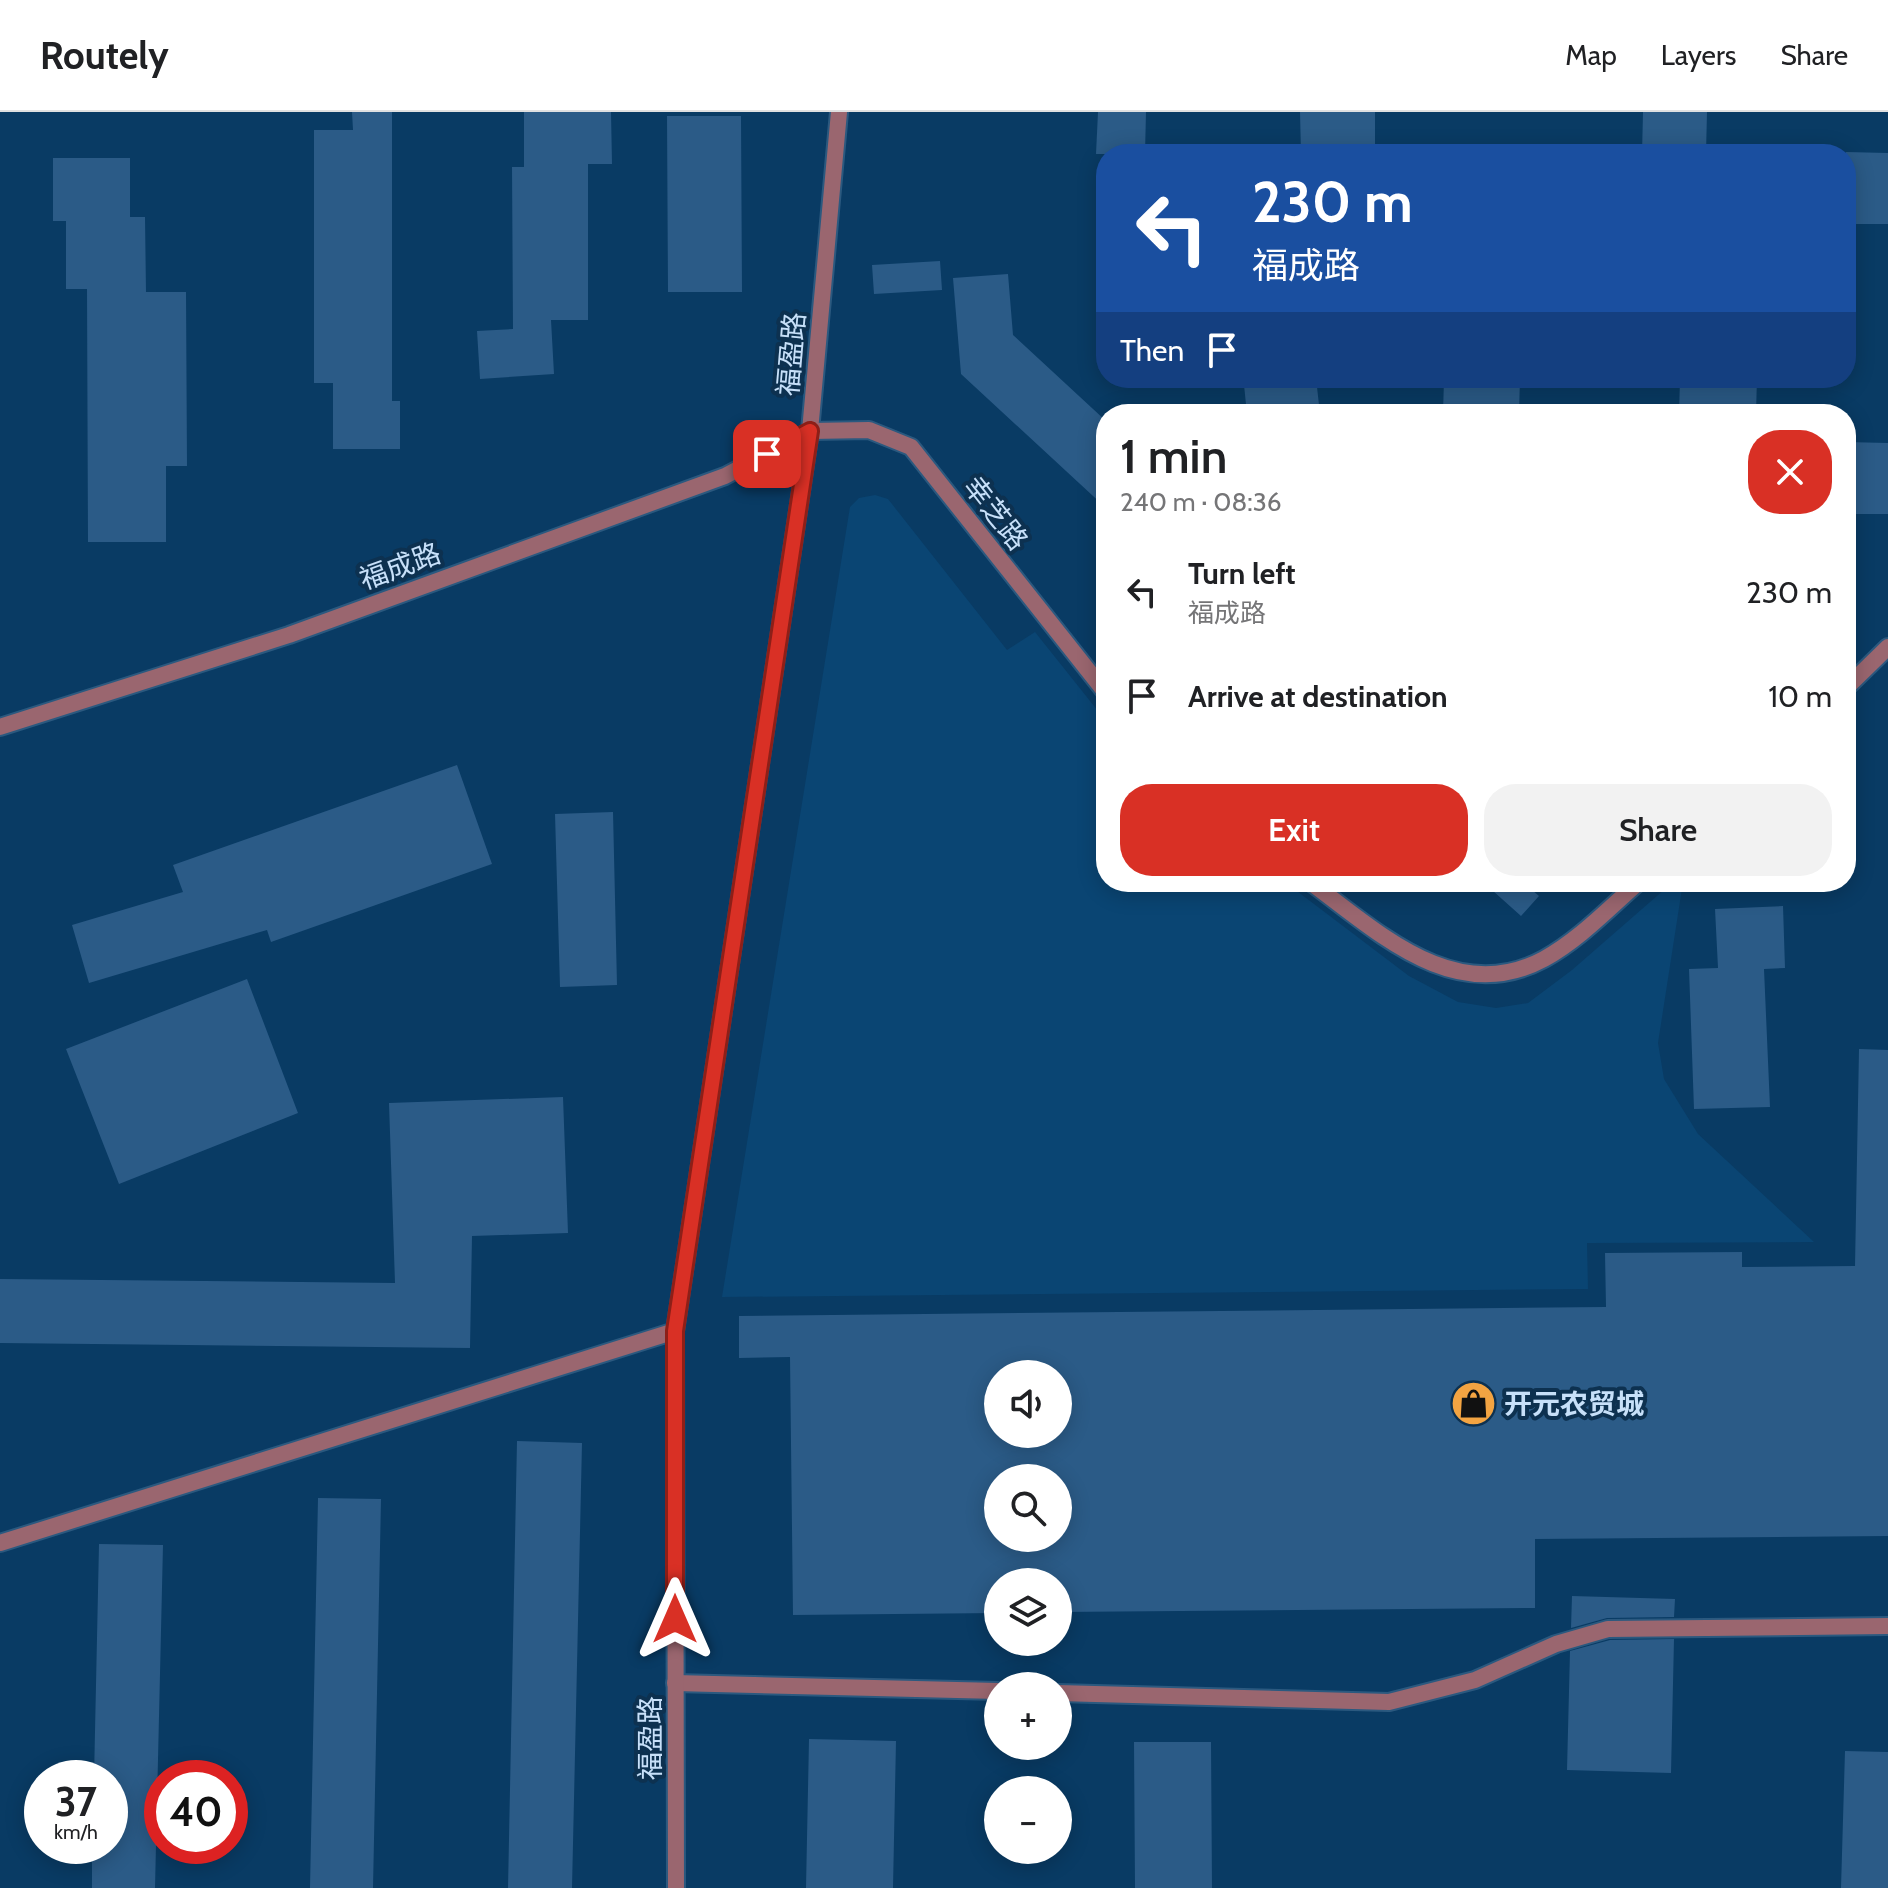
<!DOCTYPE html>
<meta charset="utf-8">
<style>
body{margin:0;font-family:Cabin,"Noto Sans SC",sans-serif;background:#f2f2f2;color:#202124;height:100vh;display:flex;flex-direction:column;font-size:30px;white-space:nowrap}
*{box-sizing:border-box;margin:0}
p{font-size:26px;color:#757577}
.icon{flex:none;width:44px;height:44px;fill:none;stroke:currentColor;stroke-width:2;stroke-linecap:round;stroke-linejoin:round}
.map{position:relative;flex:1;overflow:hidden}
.side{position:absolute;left:1096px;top:292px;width:760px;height:488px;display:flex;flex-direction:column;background:#fff;border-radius:32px;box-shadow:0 4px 20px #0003}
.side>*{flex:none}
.hud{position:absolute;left:1096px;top:32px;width:760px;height:244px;border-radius:32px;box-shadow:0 4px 20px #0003;background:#1a4fa0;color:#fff;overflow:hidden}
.fabs{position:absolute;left:984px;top:1248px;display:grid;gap:16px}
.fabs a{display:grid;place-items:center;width:88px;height:88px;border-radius:50%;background:#fff;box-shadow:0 4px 20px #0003;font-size:40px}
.speed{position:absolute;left:24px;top:1648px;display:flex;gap:16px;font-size:40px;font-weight:700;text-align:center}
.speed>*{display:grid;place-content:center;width:104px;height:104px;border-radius:50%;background:#fff;box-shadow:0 4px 20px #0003;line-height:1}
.speed small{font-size:20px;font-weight:400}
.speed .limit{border:12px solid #d22;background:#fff;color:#111}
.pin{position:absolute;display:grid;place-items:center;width:68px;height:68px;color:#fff;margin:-34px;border-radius:16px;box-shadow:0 4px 12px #0006}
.me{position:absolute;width:88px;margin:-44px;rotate:0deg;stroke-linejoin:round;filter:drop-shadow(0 0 6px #0008)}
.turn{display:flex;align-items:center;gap:28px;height:168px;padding:0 24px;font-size:36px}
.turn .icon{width:104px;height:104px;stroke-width:2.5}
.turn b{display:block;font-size:56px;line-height:68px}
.then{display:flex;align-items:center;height:76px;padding:0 24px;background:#0003;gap:16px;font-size:30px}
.round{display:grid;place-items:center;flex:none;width:84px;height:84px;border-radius:32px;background:#f2f2f2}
.headline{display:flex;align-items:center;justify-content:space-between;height:136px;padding:0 24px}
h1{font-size:48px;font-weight:600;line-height:60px}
.button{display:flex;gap:16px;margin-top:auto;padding:16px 24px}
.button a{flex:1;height:92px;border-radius:32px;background:#d93025;color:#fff;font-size:32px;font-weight:600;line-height:92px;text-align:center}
.button a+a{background:#f2f2f2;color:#202124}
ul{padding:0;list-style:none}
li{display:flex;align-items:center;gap:24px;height:104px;padding:0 24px}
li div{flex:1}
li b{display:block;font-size:30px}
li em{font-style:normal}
header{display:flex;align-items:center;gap:48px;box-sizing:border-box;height:112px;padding:0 40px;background:#fff;border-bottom:2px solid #e0e0e0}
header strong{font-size:38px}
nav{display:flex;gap:44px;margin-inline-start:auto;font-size:28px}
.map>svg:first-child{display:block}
.built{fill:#0a4573}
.building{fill:#2b5b87;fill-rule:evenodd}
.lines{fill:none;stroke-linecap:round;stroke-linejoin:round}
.minor-casing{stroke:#2b597f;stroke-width:20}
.tertiary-casing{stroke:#2b597f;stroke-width:20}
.minor{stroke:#9a666f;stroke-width:16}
.tertiary{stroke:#9a666f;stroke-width:16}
.route-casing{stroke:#8d1f18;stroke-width:20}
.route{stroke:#d93025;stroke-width:14}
.labels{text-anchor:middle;stroke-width:8;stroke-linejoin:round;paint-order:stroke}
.street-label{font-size:28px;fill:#c7e0f9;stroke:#0d3150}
.poi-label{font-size:28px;font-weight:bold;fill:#c7e0f9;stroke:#0d3150;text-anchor:start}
</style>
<header>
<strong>Routely</strong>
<nav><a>Map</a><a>Layers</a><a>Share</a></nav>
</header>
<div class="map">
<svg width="1888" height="1776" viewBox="0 0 1888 1776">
<rect width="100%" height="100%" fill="#093b64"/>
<path class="built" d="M 875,383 L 888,387 L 1007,538 L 1035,520 L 1106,609 L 1106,770 L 1285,770 L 1409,864 L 1458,890 L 1496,896 L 1528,891 L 1572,858 L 1673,770 L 1683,770 L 1658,931 L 1664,967 L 1698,1022 L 1814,1130 L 1587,1131 L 1588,1177 L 722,1185 L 850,395 L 859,386 Z"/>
<path class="building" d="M 352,0 L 392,0 L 392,289 L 400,289 L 400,337 L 333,337 L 333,271 L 314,271 L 314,18 L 353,18 Z
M 524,0 L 611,0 L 612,52 L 588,52 L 588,208 L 551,208 L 554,262 L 480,267 L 477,219 L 513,217 L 512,55 L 524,55 Z
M 1098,0 L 1146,0 L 1145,42 L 1096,42 Z
M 1300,0 L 1375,0 L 1375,42 L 1301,42 Z
M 1643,0 L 1707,0 L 1706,42 L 1642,42 Z
M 667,4 L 741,4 L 742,180 L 668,180 Z
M 1846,40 L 1888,41 L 1888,112 L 1846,112 Z
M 53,46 L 130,46 L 130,105 L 145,105 L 146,180 L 186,180 L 187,354 L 166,354 L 166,430 L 88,430 L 87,177 L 66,177 L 66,109 L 53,109 Z
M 940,149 L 942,178 L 874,182 L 872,153 Z
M 1008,162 L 1013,223 L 1106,309 L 1106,396 L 961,262 L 953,166 Z
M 1316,266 L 1320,302 L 1247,302 L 1244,273 Z
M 1444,266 L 1520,266 L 1519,302 L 1443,302 Z
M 1680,266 L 1757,266 L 1756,302 L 1679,302 Z
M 1846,330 L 1888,331 L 1888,402 L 1846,402 Z
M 457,653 L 492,752 L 271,830 L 267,818 L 89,871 L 72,813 L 183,780 L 173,753 Z
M 613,700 L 617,873 L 560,875 L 555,702 Z
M 1483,770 L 1523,770 L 1539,784 L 1521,804 Z
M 1783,794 L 1785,856 L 1764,857 L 1770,995 L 1694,997 L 1689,857 L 1718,856 L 1715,797 Z
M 247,867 L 298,1001 L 119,1072 L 66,937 Z
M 1859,937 L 1888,938 L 1888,1424 L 1535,1427 L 1535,1496 L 1058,1500 L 1058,1470 L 998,1470 L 998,1501 L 793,1503 L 790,1245 L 739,1246 L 739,1204 L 1606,1195 L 1605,1141 L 1742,1140 L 1742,1155 L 1855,1154 ZM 998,1262 L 1058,1262 L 1058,1322 L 998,1322 ZM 998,1366 L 1058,1366 L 1058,1426 L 998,1426 Z
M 563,985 L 568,1121 L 472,1124 L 470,1236 L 0,1231 L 0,1167 L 395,1171 L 389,991 Z
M 517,1329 L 582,1331 L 572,1776 L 508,1776 Z
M 318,1386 L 381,1387 L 373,1776 L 310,1776 Z
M 99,1432 L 163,1433 L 155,1776 L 92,1776 L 92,1734 L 110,1734 L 110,1666 L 94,1666 Z
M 1572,1484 L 1675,1487 L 1674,1505 L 1607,1506 L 1571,1516 Z
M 1674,1527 L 1671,1661 L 1567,1658 L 1570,1539 L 1610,1528 Z
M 809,1627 L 896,1629 L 893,1776 L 806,1776 Z
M 1134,1630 L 1211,1630 L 1212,1776 L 1135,1776 Z
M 1845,1639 L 1888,1640 L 1888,1776 L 1841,1776 Z"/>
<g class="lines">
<defs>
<path id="minor" d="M 810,319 L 869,318 L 911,335 L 1106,581
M 1846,576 L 1888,535
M 1310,770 C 1378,820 1455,895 1544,847 C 1579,828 1609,796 1639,770
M 0,1431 L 675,1219
M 675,1571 L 998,1579
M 1058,1581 L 1389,1590 L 1475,1568 L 1556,1532 L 1608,1517 L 1888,1514"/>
<path id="tertiary" d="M 0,615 L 289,523 L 725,364 L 810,319
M 676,1776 L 675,1219 L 810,319 L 839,0"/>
</defs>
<use href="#minor" class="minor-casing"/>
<use href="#tertiary" class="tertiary-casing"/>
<use href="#minor" class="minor"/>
<use href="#tertiary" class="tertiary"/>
</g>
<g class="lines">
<defs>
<path id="route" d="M 675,1507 L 675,1219 L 810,319 L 767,342"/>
</defs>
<use href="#route" class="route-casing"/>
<use href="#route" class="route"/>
</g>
<defs>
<symbol id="shop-disc" viewBox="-11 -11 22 22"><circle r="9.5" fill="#f3a442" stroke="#0d3150"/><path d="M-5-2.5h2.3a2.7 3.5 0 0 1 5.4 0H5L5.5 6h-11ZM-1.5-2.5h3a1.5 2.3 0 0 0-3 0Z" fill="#111"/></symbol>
</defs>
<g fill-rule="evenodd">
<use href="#shop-disc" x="1448" y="1266" width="51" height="51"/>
</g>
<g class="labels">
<g class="street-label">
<text transform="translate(791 242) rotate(-85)" y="10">福盈路</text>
<text transform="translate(996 401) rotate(52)" y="10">幸芝路</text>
<text transform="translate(400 454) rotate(-20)" y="10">福成路</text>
<text transform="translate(650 1626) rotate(-90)" y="10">福盈路</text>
</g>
<g class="poi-label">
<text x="1504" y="1302">开元农贸城</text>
</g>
</g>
</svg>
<div class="fabs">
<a><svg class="icon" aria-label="sound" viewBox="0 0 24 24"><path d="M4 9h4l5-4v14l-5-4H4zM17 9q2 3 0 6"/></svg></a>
<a><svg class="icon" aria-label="search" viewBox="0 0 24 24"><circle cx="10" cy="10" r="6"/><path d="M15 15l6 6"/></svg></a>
<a><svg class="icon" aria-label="layers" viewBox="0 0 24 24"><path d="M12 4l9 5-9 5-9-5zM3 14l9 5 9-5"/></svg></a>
<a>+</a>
<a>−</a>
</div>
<div class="speed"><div>37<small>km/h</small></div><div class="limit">40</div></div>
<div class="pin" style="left:767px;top:342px;background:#d93025"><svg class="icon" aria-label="arrive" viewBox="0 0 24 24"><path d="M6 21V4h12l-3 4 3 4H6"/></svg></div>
<svg class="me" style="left:675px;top:1507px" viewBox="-20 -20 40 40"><path d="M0-17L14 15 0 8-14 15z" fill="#d93025" stroke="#fff" stroke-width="4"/></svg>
<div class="hud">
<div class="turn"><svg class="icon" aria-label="left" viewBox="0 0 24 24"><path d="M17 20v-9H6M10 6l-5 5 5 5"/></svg><div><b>230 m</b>福成路</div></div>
<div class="then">Then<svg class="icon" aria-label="arrive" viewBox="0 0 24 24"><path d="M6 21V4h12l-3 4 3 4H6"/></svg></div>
</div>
<section class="side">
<div class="headline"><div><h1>1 min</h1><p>240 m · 08:36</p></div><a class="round" style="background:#d93025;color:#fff"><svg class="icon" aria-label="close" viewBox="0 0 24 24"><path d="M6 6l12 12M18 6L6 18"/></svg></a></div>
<ul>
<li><svg class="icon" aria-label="left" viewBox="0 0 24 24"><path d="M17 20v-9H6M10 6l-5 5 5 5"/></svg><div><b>Turn left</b><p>福成路</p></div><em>230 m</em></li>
<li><svg class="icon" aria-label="arrive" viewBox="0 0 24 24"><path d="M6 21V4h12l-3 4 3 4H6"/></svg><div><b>Arrive at destination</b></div><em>10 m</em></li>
</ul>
<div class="button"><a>Exit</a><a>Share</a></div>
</section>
</div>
